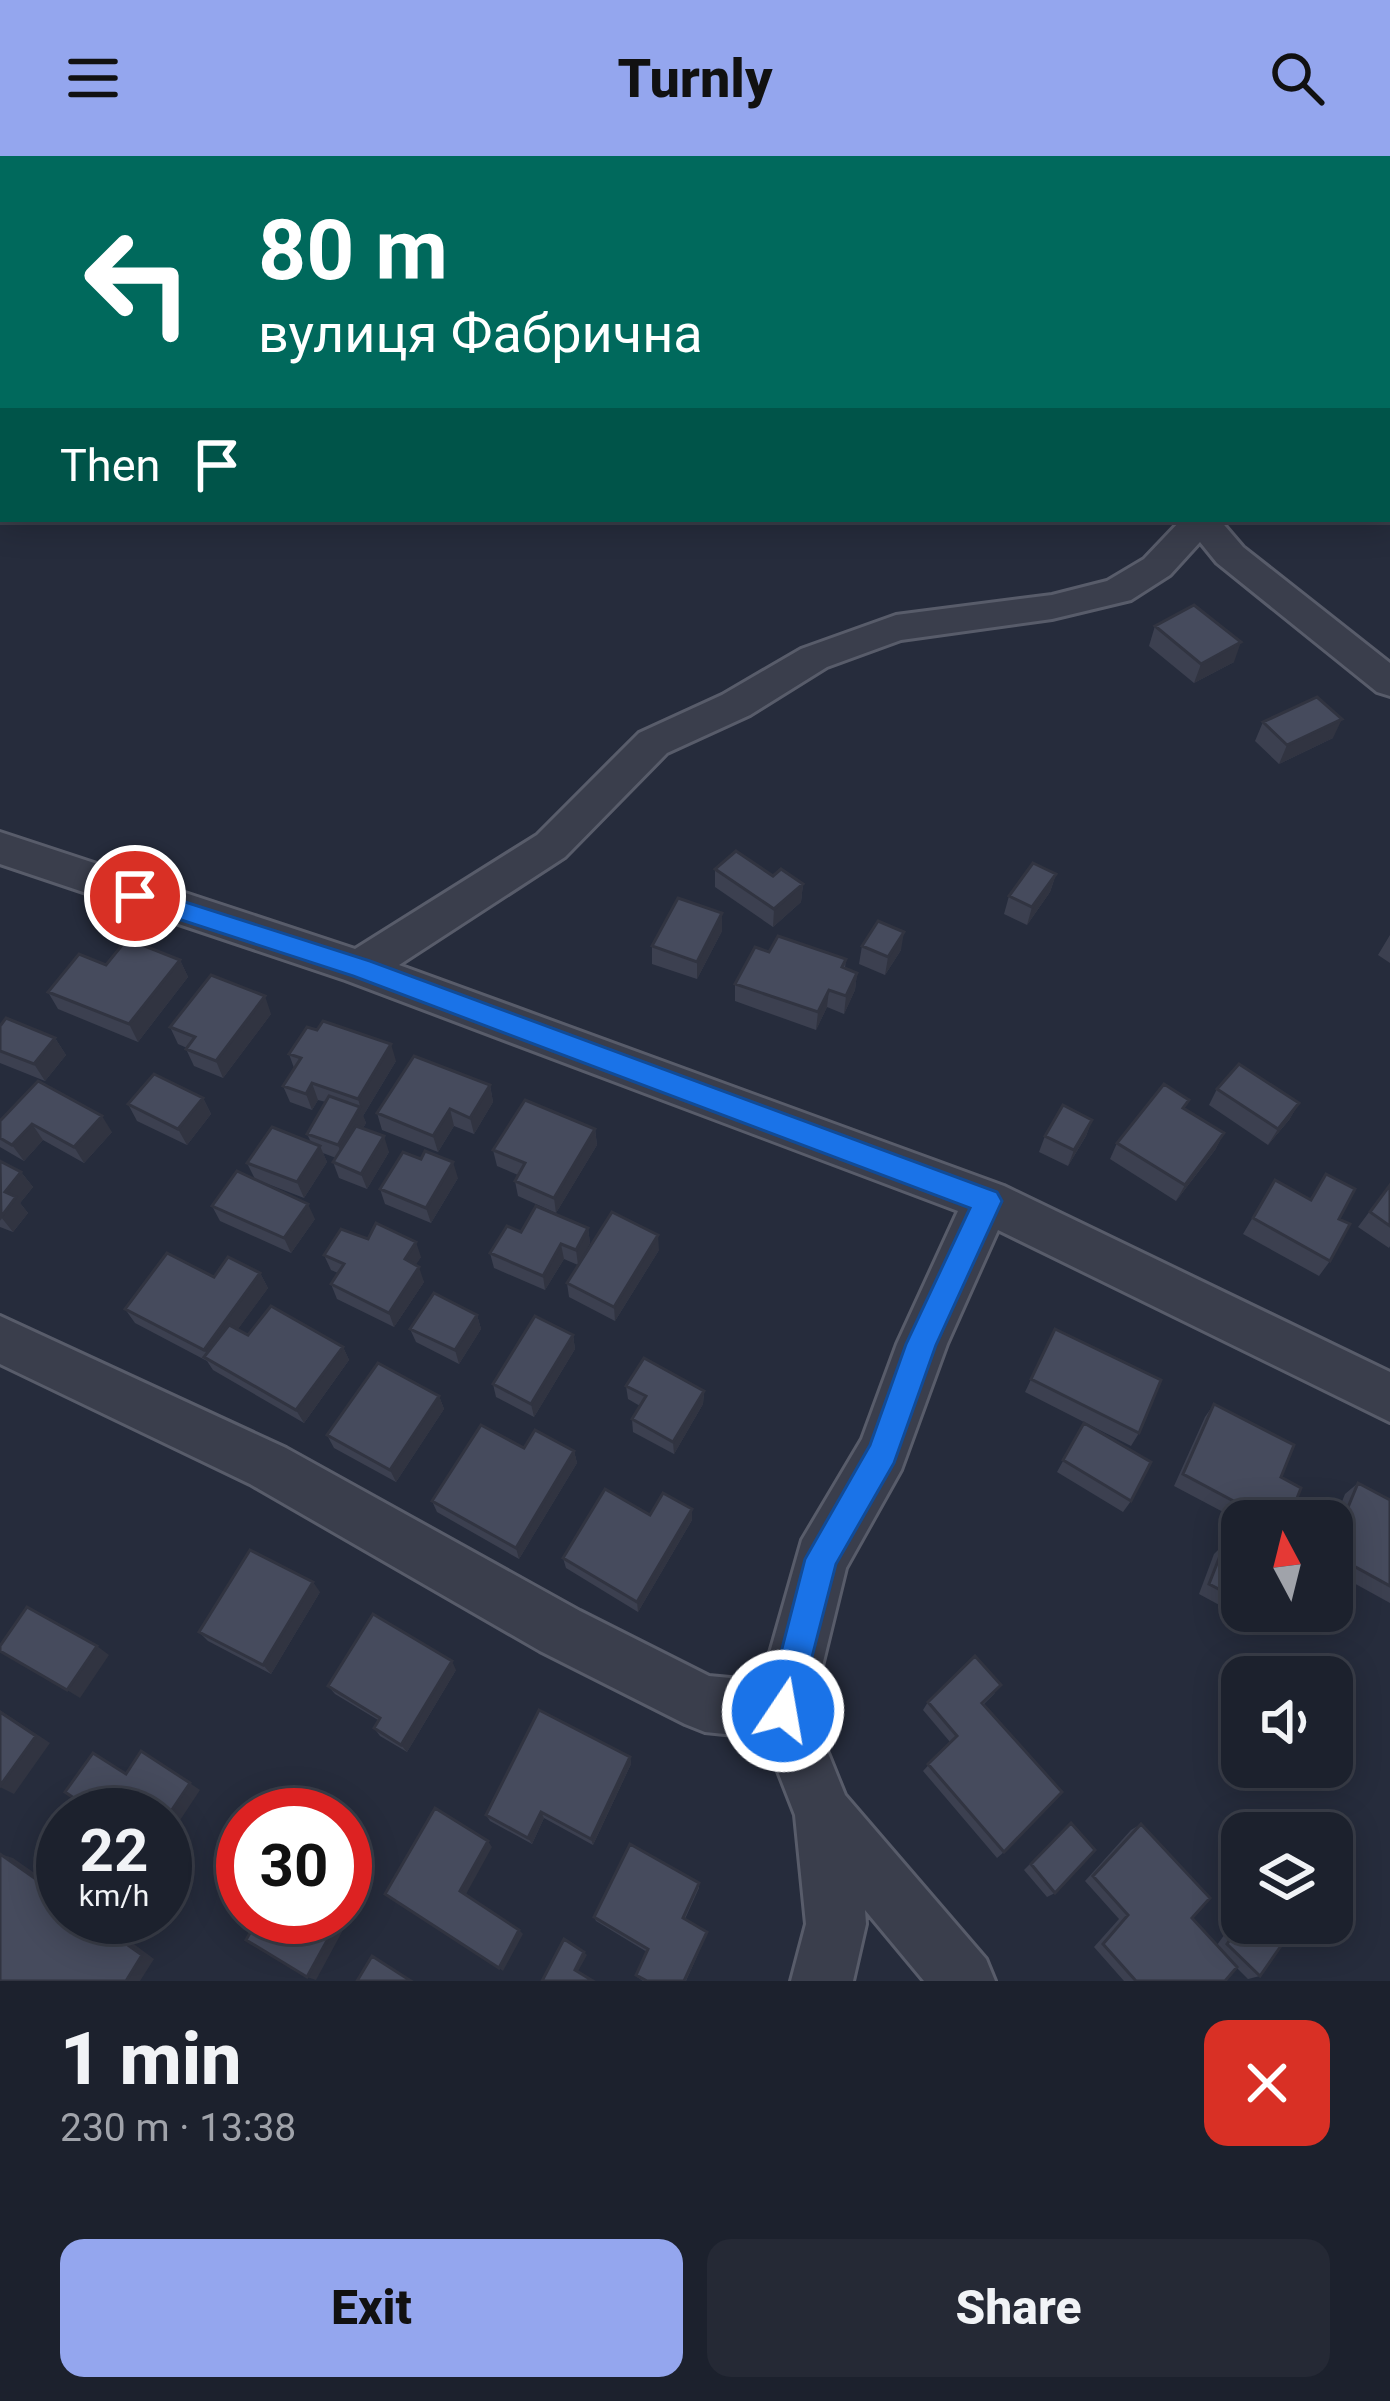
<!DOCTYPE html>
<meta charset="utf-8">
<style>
body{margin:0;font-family:Roboto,sans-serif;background:#252935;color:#f1f3f6;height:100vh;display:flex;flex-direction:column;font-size:45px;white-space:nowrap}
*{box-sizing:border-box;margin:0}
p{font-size:39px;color:#a0a3aa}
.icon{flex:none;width:66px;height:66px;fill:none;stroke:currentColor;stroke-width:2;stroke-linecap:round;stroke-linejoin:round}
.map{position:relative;height:1825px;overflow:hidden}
.side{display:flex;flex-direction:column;background:#1c212d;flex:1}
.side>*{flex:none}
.top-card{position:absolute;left:0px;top:0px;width:1392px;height:366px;box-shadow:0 6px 30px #0003,0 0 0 3px #3a3e49;background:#00695c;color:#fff;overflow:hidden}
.needle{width:78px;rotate:353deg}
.fabs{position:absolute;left:1221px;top:1344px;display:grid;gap:24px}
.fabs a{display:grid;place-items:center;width:132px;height:132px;border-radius:24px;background:#1c212d;box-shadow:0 6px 30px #0003,0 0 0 3px #3a3e49;font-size:60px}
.speed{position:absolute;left:36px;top:1632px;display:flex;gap:24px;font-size:60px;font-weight:700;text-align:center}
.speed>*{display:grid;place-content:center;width:156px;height:156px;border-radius:50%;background:#1c212d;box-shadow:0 6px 30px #0003,0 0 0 3px #3a3e49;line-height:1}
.speed small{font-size:30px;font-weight:400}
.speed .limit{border:18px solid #d22;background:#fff;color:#111}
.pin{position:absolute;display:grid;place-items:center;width:102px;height:102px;color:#fff;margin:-51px;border:6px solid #fff;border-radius:50%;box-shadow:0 3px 12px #0007}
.me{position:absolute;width:132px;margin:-66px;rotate:12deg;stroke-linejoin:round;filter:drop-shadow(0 0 9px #0008)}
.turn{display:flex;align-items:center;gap:42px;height:252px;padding:0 60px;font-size:54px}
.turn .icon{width:156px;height:156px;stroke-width:2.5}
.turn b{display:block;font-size:84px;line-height:102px}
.then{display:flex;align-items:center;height:114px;padding:0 60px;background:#0003;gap:24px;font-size:45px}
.round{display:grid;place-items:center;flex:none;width:126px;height:126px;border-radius:24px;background:#252935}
.summary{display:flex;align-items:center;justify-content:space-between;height:204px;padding:0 60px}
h1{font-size:72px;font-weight:800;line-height:90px}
.action{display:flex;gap:24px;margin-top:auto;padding:24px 60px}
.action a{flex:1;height:138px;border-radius:24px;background:#94a6ee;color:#111;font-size:48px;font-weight:800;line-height:138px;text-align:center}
.action a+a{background:#252935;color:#f1f3f6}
header{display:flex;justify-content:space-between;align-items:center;height:156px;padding:0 60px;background:#94a6ee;color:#111;font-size:54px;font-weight:800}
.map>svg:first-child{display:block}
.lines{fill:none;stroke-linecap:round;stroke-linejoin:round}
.minor-casing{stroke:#585c6a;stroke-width:6}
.minor{fill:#3a3e4c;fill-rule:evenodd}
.wall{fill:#3c4050}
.shaded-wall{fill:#313441}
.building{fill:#464b5d;stroke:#313441;stroke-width:3}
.route{fill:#1a73e8;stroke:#114b97;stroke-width:3}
</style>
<header><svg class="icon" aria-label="menu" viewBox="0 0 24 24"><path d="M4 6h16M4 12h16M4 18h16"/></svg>Turnly<svg class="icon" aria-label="search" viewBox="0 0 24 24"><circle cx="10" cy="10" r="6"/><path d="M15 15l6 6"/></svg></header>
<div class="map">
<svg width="1390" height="1825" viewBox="0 0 1390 1825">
<rect width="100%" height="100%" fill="#262c3c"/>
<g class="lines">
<defs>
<path id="minor" d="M 1389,265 L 1390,265 L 1390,285 L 1389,285 Z
M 0,292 L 3,292 L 3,314 L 0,314 Z
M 1182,363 L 1219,363 L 1243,391 L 1390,507 L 1390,540 L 1377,536 L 1217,407 L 1200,386 L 1170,419 L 1131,444 L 1052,463 L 901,484 L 827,511 L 750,559 L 667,597 L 565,701 L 399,809 L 1004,1030 L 1390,1216 L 1390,1266 L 998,1074 L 947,1188 L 901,1314 L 846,1412 L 811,1555 L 845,1639 L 986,1803 L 995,1825 L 924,1825 L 865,1754 L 866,1768 L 853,1825 L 791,1825 L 806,1768 L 795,1659 L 765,1582 L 705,1576 L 685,1568 L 540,1495 L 250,1328 L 0,1208 L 0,1160 L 286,1292 L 580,1455 L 709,1520 L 762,1525 L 802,1384 L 862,1283 L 897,1188 L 958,1055 L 345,824 L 0,708 L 0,676 L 355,793 L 537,679 L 639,577 L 722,539 L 801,493 L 896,459 L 1052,439 L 1107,425 L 1144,403 Z"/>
</defs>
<use href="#minor" class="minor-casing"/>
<use href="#minor" class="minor"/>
</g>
<path class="wall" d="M 1155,470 L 1234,506 L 1194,527 L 1149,490 Z
M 1263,566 L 1333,582 L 1279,608 L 1255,585 Z
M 715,713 L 773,720 L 803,728 L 801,746 L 773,771 L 715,731 Z
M 1056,718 L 1050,736 L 1027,769 L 1004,758 L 1009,740 Z
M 722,775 L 697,823 L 652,808 L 652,790 Z
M 1390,779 L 1390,807 L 1378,799 Z
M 862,790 L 901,794 L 885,819 L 859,808 Z
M 769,796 L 846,803 L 845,812 L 857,817 L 855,834 L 844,858 L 827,851 L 816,874 L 735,845 L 735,828 Z
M 180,804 L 188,821 L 138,886 L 58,853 L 48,836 L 106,809 Z
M 271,858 L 223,922 L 194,910 L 186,893 L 187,892 L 178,888 L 170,871 Z
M 0,870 L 55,882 L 66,899 L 45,925 L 0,907 Z
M 289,898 L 396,905 L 363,960 L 366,967 L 363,972 L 389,996 L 367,1033 L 339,1022 L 333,1006 L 336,1002 L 323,997 L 327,1006 L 304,1042 L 255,1023 L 247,1007 L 311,986 L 307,978 L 326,946 L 318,944 L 312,954 L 290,946 L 283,930 L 294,912 Z
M 490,929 L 493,946 L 474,978 L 454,970 L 438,996 L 382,974 L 377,957 Z
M 1217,933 L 1299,947 L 1289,964 L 1268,989 L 1209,949 Z
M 203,942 L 211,958 L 187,989 L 137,965 L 128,948 Z
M 1189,944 L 1184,953 L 1224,977 L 1215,994 L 1176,1045 L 1110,1003 L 1117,987 Z
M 1092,964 L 1086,980 L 1068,1010 L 1039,996 L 1045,980 Z
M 0,965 L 112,976 L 84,1007 L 43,984 L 24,1005 L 0,991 Z
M 595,973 L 597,989 L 556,1057 L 518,1040 L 515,1025 L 518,1019 L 497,1010 L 493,994 Z
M 0,1005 L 21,1016 L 33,1031 L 20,1047 L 28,1057 L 13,1076 L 0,1071 Z
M 1326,1018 L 1339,1063 L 1330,1105 L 1319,1120 L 1243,1078 L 1275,1024 L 1310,1043 Z
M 458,1022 L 431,1067 L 385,1048 L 380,1033 Z
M 1390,1028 L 1390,1090 L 1389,1092 L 1358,1071 Z
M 212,1050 L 315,1063 L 291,1097 L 220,1065 Z
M 588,1072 L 590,1087 L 578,1109 L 564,1103 L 545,1134 L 494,1112 L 490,1097 L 521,1076 Z
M 368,1083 L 421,1101 L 415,1109 L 424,1126 L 394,1171 L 337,1143 L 331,1128 L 338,1117 L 331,1114 L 324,1099 Z
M 659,1094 L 615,1165 L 569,1141 L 567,1127 Z
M 260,1117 L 268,1132 L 237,1174 L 248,1179 L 343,1191 L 349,1204 L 304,1267 L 213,1214 L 207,1205 L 135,1167 L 125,1153 L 214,1121 Z
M 477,1159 L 481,1173 L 459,1208 L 416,1186 L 410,1173 Z
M 1055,1173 L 1139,1277 L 1131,1290 L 1025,1236 Z
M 573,1179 L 575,1193 L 534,1261 L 496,1241 L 493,1228 Z
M 626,1230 L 704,1235 L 703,1248 L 674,1298 L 633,1276 L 632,1263 L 640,1250 L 628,1243 Z
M 439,1240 L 444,1253 L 396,1326 L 334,1292 L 327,1279 Z
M 1214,1248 L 1281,1321 L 1288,1365 L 1242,1366 L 1174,1330 L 1205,1261 Z
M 1084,1267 L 1131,1345 L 1123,1356 L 1057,1316 Z
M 524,1292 L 574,1295 L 577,1307 L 519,1403 L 437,1356 L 432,1345 Z
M 1358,1327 L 1390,1344 L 1390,1447 L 1332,1415 L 1332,1371 L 1345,1338 Z
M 650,1359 L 692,1364 L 638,1456 L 566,1412 L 563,1402 Z
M 1225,1387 L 1242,1396 L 1242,1455 L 1272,1455 L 1270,1460 L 1258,1470 L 1199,1438 L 1214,1398 Z
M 320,1436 L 271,1518 L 208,1485 L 199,1476 Z
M 456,1514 L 407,1596 L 380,1580 L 374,1572 L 378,1564 L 335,1538 L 328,1530 Z
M 995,1537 L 984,1548 L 1004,1696 L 997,1702 L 923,1615 L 950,1586 L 923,1554 L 928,1546 Z
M 630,1601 L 631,1608 L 593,1689 L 544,1662 L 532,1688 L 490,1665 L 486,1659 Z
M 1264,1662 L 1279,1677 L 1246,1677 L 1252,1668 Z
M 1071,1667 L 1055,1737 L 1047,1741 L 1024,1714 Z
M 1141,1668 L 1192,1762 L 1217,1789 L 1242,1754 L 1242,1767 L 1260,1820 L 1248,1823 L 1236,1811 L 1225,1825 L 1124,1825 L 1094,1791 L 1119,1763 L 1085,1725 L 1131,1674 Z
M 1242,1682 L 1242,1717 L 1226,1701 Z
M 699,1727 L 699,1732 L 685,1763 L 707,1776 L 706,1780 L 686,1825 L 643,1825 L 637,1821 L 636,1819 L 647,1796 L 596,1765 L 594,1761 Z"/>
<path class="shaded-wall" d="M 1241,486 L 1234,506 L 1194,527 L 1201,508 Z
M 1342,563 L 1333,582 L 1279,608 L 1287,589 Z
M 1056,718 L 1050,736 L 1027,769 L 1032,751 Z
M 803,728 L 801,746 L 773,771 L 774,753 Z
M 722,757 L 722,775 L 697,823 L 697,806 Z
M 904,776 L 901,794 L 885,819 L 888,801 Z
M 180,804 L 188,821 L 138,886 L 129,868 Z
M 857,817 L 855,834 L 844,858 L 846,840 Z
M 829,834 L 827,851 L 816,874 L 818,856 Z
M 265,840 L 271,858 L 223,922 L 216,905 Z
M 55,882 L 66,899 L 45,925 L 34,908 Z
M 391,888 L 396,905 L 363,960 L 358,943 Z
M 312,927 L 318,944 L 312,954 L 306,938 Z
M 490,929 L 493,946 L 474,978 L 470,962 Z
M 203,942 L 211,958 L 187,989 L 178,973 Z
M 1299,947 L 1289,964 L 1268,989 L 1278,973 Z
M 360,951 L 366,967 L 344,1005 L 338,989 Z
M 450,953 L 454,970 L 438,996 L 433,980 Z
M 102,960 L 112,976 L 84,1007 L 74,991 Z
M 1092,964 L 1086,980 L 1068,1010 L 1074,994 Z
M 32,968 L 43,984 L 24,1005 L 12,989 Z
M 595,973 L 597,989 L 556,1057 L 554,1042 Z
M 1224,977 L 1215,994 L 1176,1045 L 1185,1029 Z
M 384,980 L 389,996 L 367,1033 L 361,1018 Z
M 320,990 L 327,1006 L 304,1042 L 297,1026 Z
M 453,1006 L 458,1022 L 431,1067 L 426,1052 Z
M 21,1016 L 33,1031 L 20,1047 L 28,1057 L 13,1076 L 1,1061 L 5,1036 Z
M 308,1048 L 315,1063 L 291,1097 L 284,1082 Z
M 588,1072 L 590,1087 L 578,1109 L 576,1094 Z
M 658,1079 L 659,1094 L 615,1165 L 614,1151 Z
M 416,1086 L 421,1101 L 410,1118 L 405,1103 Z
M 561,1088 L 564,1103 L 545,1134 L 543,1120 Z
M 419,1111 L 424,1126 L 394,1171 L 389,1157 Z
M 260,1117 L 268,1132 L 214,1206 L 204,1194 Z
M 477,1159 L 481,1173 L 459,1208 L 455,1194 Z
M 573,1179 L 575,1193 L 534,1261 L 531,1248 Z
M 343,1191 L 349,1204 L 304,1267 L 296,1254 Z
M 704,1235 L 703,1248 L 674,1298 L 673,1286 Z
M 439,1240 L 444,1253 L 396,1326 L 390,1314 Z
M 574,1295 L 577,1307 L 519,1403 L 516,1392 Z
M 692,1353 L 692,1364 L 638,1456 L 637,1446 Z
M 313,1426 L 320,1436 L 271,1518 L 263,1509 Z
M 97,1490 L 109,1499 L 80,1542 L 67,1534 Z
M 452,1505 L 456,1514 L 407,1596 L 401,1589 Z
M 0,1554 L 50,1587 L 14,1638 L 0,1631 Z
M 630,1601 L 631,1608 L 593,1689 L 591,1683 Z
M 153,1602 L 200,1634 L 165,1687 L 165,1664 Z
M 541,1656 L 544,1662 L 532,1688 L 528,1682 Z
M 488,1685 L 492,1691 L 465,1740 L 460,1735 Z
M 0,1698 L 13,1702 L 63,1737 L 63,1742 Z
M 356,1733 L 363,1737 L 316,1824 L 307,1821 L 340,1761 L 345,1761 L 345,1752 Z
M 121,1761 L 136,1761 L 123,1780 L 154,1803 L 140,1825 L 126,1825 L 111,1777 Z
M 519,1774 L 523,1778 L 503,1815 L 499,1812 Z
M 584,1796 L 587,1799 L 577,1817 L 575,1814 Z"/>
<path class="building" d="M 1194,449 L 1241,486 L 1201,508 L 1155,470 Z
M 1317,541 L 1342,563 L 1287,589 L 1263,566 Z
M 736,695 L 773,720 L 781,713 L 803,728 L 774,753 L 715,713 Z
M 1033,707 L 1056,718 L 1032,751 L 1009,740 Z
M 678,742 L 722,757 L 697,806 L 652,790 Z
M 878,765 L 904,776 L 888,801 L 862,790 Z
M 778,780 L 846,803 L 842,811 L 857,817 L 846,840 L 829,834 L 818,856 L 735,828 L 755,791 L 769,796 Z
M 127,783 L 180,804 L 129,868 L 48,836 L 79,798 L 106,809 Z
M 211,819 L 265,840 L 216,905 L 186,893 L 195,881 L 170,871 Z
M 6,862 L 55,882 L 34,908 L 0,895 L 0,870 Z
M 323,865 L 391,888 L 358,943 L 312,927 L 306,938 L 283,930 L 301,902 L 289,898 L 307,871 L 317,874 Z
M 414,900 L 490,929 L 470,962 L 450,953 L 433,980 L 377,957 Z
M 1239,908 L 1299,947 L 1278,973 L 1217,933 Z
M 154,918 L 203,942 L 178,973 L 128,948 Z
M 38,925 L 102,960 L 74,991 L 32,968 L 12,989 L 0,982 L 0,965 Z
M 1164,928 L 1189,944 L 1183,952 L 1224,977 L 1185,1029 L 1117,987 Z
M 329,940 L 360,951 L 338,989 L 307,978 Z
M 525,944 L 595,973 L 554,1042 L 515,1025 L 525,1007 L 493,994 Z
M 1063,949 L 1092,964 L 1074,994 L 1045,980 Z
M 356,970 L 384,980 L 361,1018 L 333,1006 Z
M 272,971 L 320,990 L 297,1026 L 247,1007 Z
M 425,995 L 453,1006 L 426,1052 L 380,1033 L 403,996 L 421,1003 Z
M 0,1005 L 21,1016 L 5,1036 L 16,1041 L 1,1061 Z
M 237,1015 L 308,1048 L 284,1082 L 212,1050 Z
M 1326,1018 L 1355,1033 L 1339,1063 L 1350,1068 L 1330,1105 L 1253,1062 L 1275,1024 L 1311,1044 Z
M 1390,1029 L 1390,1070 L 1370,1056 Z
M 536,1050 L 588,1072 L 576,1094 L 561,1088 L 543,1120 L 490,1097 L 507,1070 L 521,1076 Z
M 612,1056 L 658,1079 L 614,1151 L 567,1127 Z
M 376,1067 L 416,1086 L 405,1103 L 419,1111 L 389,1157 L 331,1128 L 344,1108 L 324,1099 L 341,1073 L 368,1083 Z
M 167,1097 L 214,1121 L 228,1101 L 260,1117 L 204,1194 L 125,1153 Z
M 434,1137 L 477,1159 L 455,1194 L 410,1173 Z
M 271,1150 L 343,1191 L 296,1254 L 204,1201 L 229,1169 L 248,1179 Z
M 535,1160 L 573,1179 L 531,1248 L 493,1228 Z
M 1055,1173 L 1161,1224 L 1139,1277 L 1031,1223 Z
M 644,1202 L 704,1235 L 673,1286 L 632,1263 L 646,1240 L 626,1230 Z
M 378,1207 L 439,1240 L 390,1314 L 327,1279 Z
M 1214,1248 L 1294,1289 L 1281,1321 L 1301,1332 L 1288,1365 L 1271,1365 L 1183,1318 Z
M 1084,1267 L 1151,1306 L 1131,1345 L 1063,1304 Z
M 481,1269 L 524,1292 L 535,1274 L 574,1295 L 516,1392 L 432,1345 Z
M 1358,1327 L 1390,1344 L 1390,1430 L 1332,1398 L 1332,1390 Z
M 605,1333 L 650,1359 L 663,1337 L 692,1353 L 637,1446 L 563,1402 Z
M 1225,1387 L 1242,1396 L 1242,1445 L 1209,1428 Z
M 250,1394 L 313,1426 L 263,1509 L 199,1476 Z
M 27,1451 L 97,1490 L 67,1534 L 0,1495 L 0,1490 Z
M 373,1458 L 452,1505 L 401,1589 L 374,1572 L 380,1562 L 328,1530 Z
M 975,1500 L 1001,1529 L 982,1547 L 1062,1636 L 1004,1696 L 928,1608 L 957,1580 L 928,1546 Z
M 539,1554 L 630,1601 L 591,1683 L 541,1656 L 528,1682 L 486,1659 Z
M 0,1556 L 36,1580 L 0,1630 Z
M 141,1595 L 190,1627 L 165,1664 L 165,1659 L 99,1659 L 65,1636 L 93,1597 L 126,1618 Z
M 435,1652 L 488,1685 L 460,1735 L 519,1774 L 499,1812 L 385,1738 Z
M 1264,1662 L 1279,1677 L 1253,1677 Z
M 1071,1667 L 1095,1694 L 1055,1737 L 1031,1708 Z
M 1141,1668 L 1210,1742 L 1192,1762 L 1237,1811 L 1225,1825 L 1136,1825 L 1103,1788 L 1128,1759 L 1093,1720 Z
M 630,1688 L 699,1727 L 683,1762 L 707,1776 L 684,1825 L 647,1825 L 636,1819 L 648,1793 L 594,1761 Z
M 0,1698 L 63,1742 L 63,1761 L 121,1761 L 111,1777 L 142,1799 L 126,1825 L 0,1825 Z
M 345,1726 L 356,1733 L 345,1752 Z
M 259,1761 L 340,1761 L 307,1821 L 246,1784 Z
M 1242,1767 L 1297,1767 L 1260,1820 L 1227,1788 Z
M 564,1783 L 584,1796 L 575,1814 L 593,1825 L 542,1825 Z
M 372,1800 L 411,1825 L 357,1825 Z"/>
<path class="route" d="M 135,730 L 370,805 L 997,1036 L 1002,1045 L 936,1189 L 894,1307 L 836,1408 L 795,1567 L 783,1572 L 771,1567 L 766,1555 L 805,1403 L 870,1289 L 906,1188 L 970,1052 L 353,820 L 126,746 L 122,740 Z"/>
</svg>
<div class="fabs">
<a><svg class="needle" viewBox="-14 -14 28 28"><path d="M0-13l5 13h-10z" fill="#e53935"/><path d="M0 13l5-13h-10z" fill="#a0a3aa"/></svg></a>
<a><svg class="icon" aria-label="sound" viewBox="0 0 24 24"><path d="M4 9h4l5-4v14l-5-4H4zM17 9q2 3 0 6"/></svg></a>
<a><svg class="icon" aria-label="layers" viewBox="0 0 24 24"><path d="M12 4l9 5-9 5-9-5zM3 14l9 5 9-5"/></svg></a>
</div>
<div class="speed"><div>22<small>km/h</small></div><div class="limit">30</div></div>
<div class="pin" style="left:135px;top:740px;background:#d93025"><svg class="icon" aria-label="arrive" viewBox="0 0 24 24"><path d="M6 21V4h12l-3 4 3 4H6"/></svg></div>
<svg class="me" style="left:783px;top:1555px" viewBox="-20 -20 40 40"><circle r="17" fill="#1a73e8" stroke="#fff" stroke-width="3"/><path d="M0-11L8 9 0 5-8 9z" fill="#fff"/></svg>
<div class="top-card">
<div class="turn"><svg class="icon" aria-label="left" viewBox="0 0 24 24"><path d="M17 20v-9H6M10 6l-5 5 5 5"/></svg><div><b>80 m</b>вулиця Фабрична</div></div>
<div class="then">Then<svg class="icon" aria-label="arrive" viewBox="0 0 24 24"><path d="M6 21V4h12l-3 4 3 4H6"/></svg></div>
</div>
</div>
<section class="side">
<div class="summary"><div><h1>1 min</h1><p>230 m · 13:38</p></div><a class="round" style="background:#d93025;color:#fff"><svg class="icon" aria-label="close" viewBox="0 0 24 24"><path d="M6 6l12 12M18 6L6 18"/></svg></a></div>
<div class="action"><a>Exit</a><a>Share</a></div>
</section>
